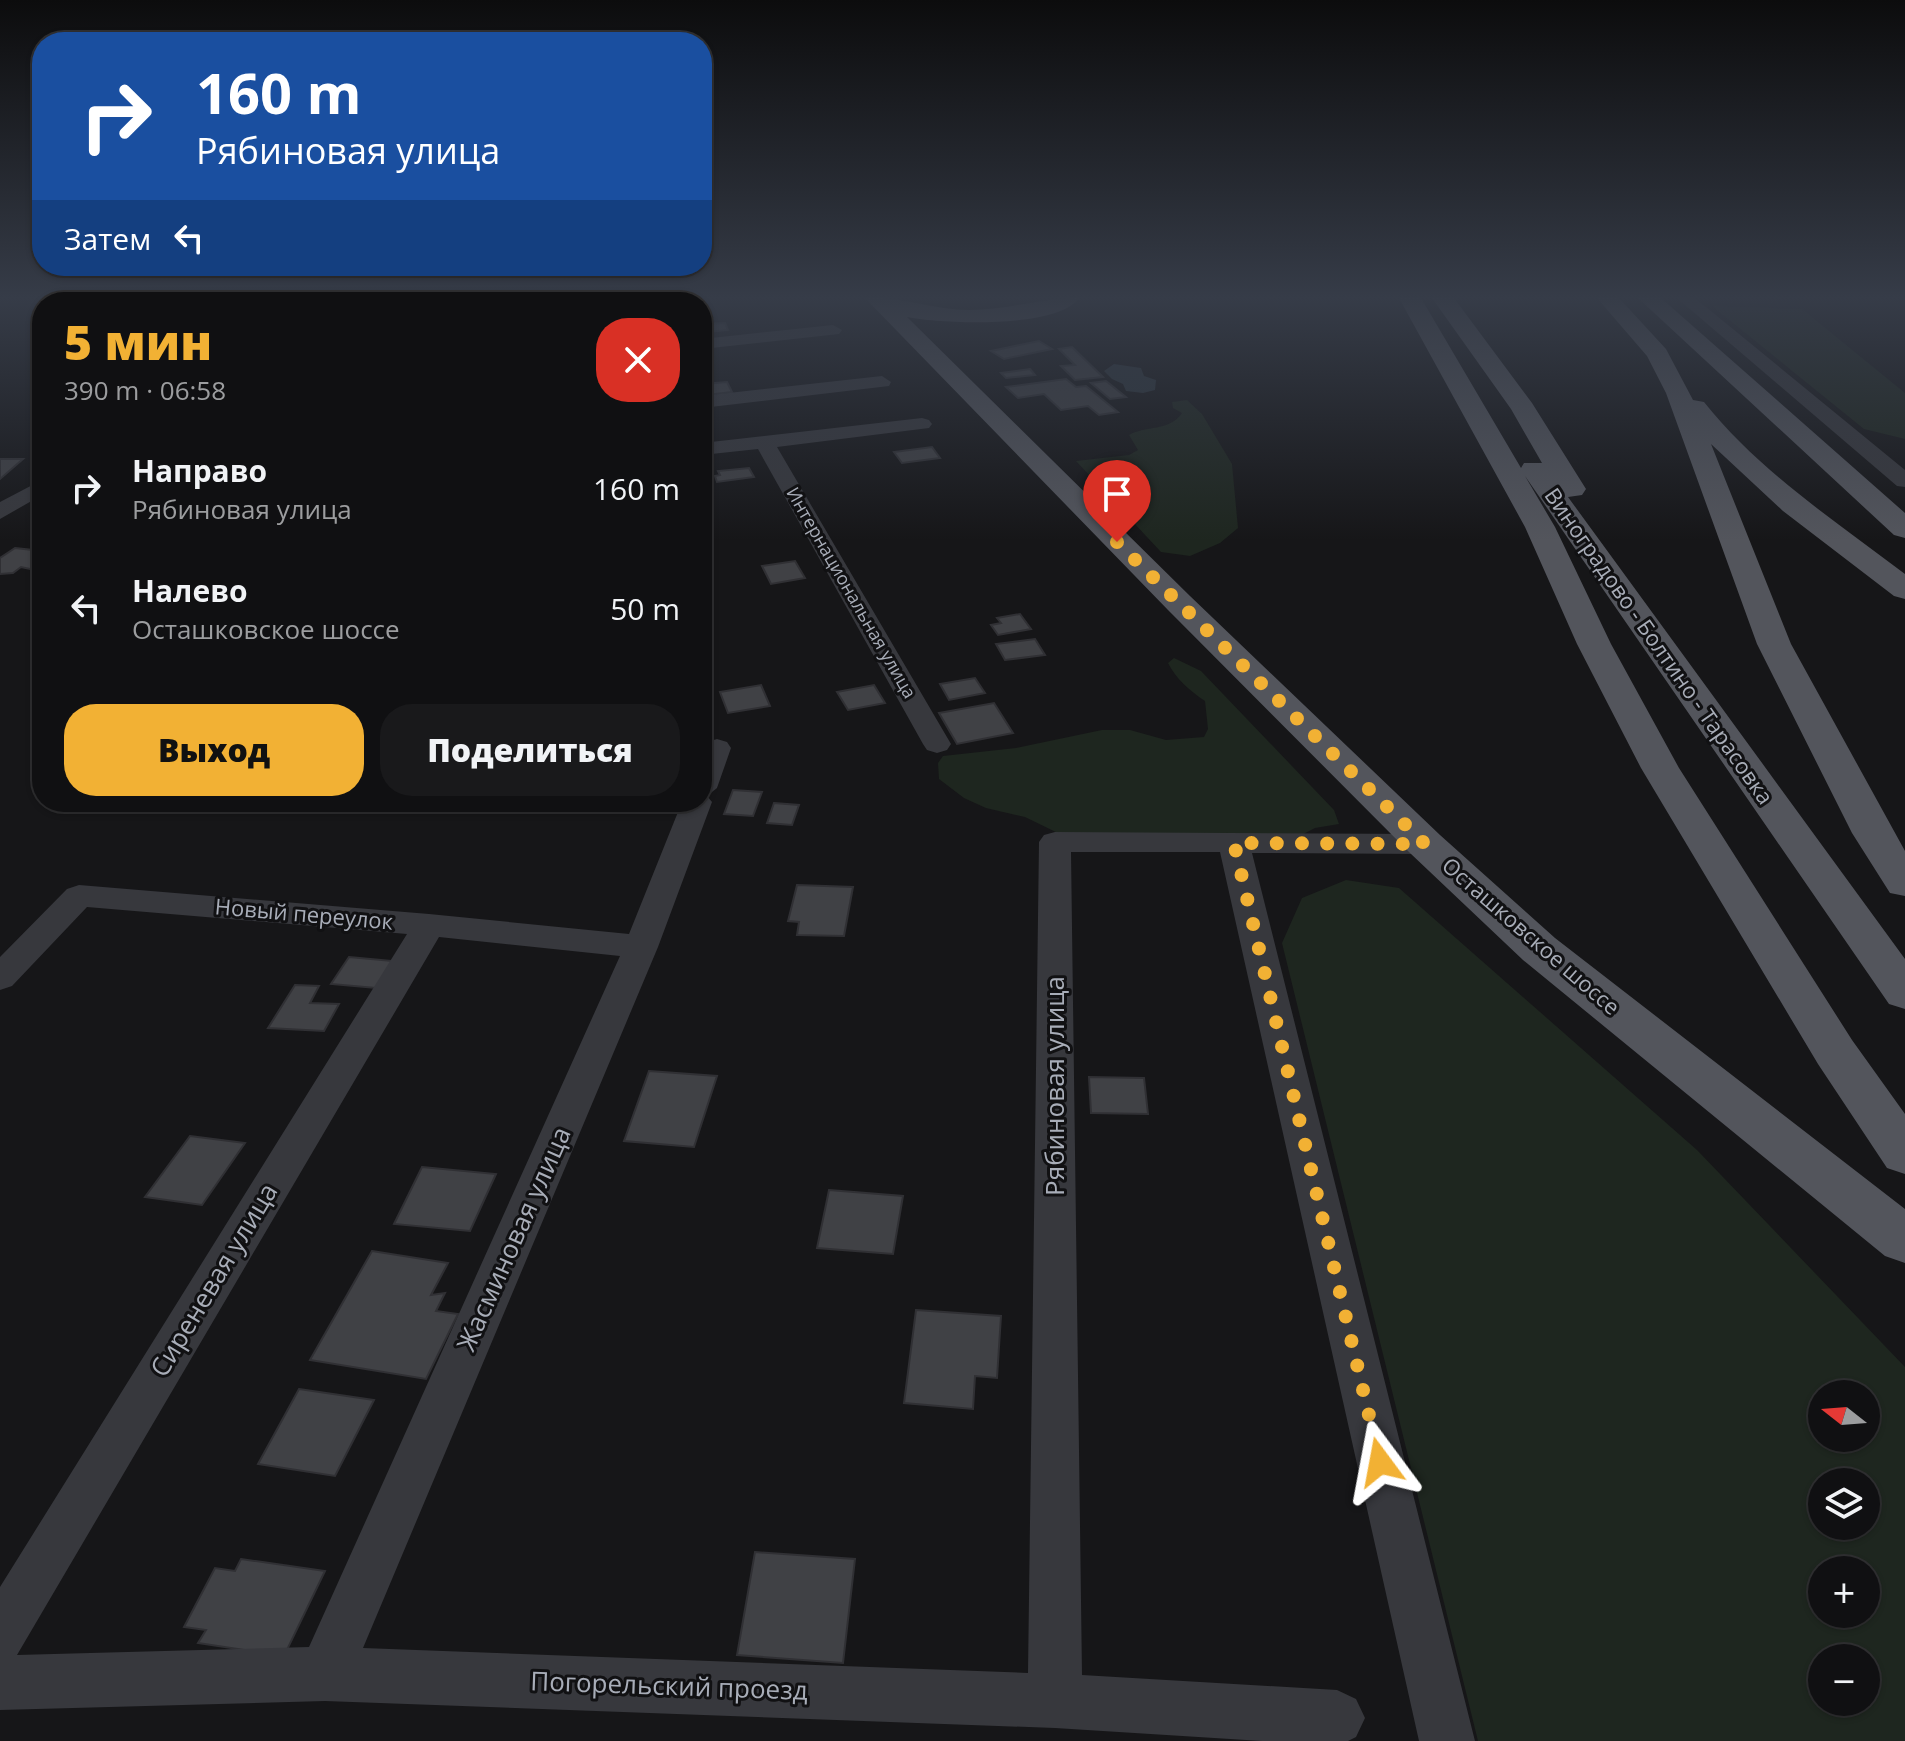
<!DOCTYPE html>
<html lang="ru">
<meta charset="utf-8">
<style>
body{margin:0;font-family:"Open Sans",sans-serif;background:#19191b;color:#f1f3f6;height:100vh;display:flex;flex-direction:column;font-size:30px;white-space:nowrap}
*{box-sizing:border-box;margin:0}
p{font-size:26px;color:#9c9d9f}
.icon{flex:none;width:44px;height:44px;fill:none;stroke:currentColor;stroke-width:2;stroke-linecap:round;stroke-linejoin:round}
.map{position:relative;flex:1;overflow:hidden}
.panel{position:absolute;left:32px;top:292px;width:680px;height:520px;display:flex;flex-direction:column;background:#101012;border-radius:32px;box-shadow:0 2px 6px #0004,0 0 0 2px #303032}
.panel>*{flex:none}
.guide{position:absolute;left:32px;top:32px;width:680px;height:244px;border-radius:32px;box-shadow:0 2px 6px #0004,0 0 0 2px #303032;background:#1a4fa0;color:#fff;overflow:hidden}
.needle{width:52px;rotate:287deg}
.fabs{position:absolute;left:1808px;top:1380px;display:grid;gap:16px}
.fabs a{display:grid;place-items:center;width:72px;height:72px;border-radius:50%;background:#101012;box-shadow:0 2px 6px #0004,0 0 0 2px #303032;font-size:40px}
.pin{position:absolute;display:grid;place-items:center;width:68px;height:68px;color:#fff;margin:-82px -34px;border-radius:50% 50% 50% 0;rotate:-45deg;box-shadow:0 0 8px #0007}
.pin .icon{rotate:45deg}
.me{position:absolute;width:88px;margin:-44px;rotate:347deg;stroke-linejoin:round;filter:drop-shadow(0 0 6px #0008)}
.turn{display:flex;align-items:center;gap:28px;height:168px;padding:0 32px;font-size:36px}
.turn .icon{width:104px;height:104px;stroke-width:2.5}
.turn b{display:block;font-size:56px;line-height:68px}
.then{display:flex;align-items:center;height:76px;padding:0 32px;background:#0003;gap:16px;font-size:30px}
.round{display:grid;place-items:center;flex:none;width:84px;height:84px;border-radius:32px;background:#19191b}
.head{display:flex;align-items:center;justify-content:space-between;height:136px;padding:0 32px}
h1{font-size:48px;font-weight:800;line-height:60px;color:#f2b134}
.button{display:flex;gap:16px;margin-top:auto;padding:16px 32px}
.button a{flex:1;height:92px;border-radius:32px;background:#f2b134;color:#111;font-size:32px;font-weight:800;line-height:92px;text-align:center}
.button a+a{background:#19191b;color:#f1f3f6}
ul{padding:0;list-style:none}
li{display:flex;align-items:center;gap:24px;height:120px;padding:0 32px}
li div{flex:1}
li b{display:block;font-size:30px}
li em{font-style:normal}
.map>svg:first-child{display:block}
.green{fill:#1e261f;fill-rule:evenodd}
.water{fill:#2c353c}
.building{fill:#404145;stroke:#303034;stroke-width:2}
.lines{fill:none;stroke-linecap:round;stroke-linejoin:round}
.minor{fill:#37383d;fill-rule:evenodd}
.major{fill:#53555c;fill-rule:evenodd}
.route{stroke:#f2b134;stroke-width:14;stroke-dasharray:0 25.2}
.labels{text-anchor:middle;stroke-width:6;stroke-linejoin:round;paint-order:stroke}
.far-street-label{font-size:18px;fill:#a8adb8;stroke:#111113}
.street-label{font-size:22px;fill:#a8adb8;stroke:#111113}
.near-street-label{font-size:26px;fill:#a8adb8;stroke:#111113}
</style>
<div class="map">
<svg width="1905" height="1741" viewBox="0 0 1905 1741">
<rect width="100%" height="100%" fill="#161618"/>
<path class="green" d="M 1712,306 L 1802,309 L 1905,393 L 1905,439 L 1864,429 Z
M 1187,400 L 1202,414 L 1232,464 L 1238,528 L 1220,543 L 1190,556 L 1161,552 L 1076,461 L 1129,455 L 1138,450 L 1129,435 C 1146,425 1169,432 1182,413 L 1173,408 L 1172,402 Z
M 1174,658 L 1201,671 L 1334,810 L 1339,824 L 1315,828 L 1276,848 L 1062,835 L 1025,817 L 986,808 L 964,798 L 939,779 L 938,763 L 943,756 L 1016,748 L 1102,730 L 1130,730 L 1166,740 L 1204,737 L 1208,729 L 1205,701 C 1190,691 1176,679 1168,663 Z
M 1346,880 L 1399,888 L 1697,1150 L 1905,1367 L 1905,1741 L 1478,1741 L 1282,943 L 1302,898 ZM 1866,1394 L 1866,1438 L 1822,1438 L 1822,1394 ZM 1866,1482 L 1866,1526 L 1822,1526 L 1822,1482 ZM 1866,1570 L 1866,1614 L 1822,1614 L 1822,1570 ZM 1866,1658 L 1866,1702 L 1822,1702 L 1822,1658 Z"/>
<path class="water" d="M 1114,364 L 1141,368 L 1144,376 L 1156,380 L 1155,390 L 1143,393 L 1126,391 L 1123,384 L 1112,379 L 1104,371 Z"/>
<path class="building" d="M 725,323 L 728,330 L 707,332 L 704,324 Z
M 1039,341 L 1052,349 L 1004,359 L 991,351 Z
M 1072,347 L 1103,377 L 1075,380 L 1061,366 L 1075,365 L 1059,349 Z
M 1030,369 L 1035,375 L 1006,378 L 1001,373 Z
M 1066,379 L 1076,387 L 1086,386 L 1118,412 L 1099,415 L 1088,406 L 1061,410 L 1044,394 L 1018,398 L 1006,387 Z
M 1106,381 L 1126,397 L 1110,399 L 1091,383 Z
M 727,382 L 732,392 L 707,395 L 703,384 Z
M 932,447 L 940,458 L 902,463 L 894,452 Z
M 0,459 L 23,459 L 0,479 Z
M 749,468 L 754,477 L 717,482 L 715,476 L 720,475 L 718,471 Z
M 15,548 L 42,551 L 42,561 L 30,569 L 21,567 L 13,573 L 0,574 L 0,558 Z
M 795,561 L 805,578 L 771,584 L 762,566 Z
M 1020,614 L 1031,629 L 998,635 L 991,625 L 1001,623 L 997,618 Z
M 1035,639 L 1045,655 L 1005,660 L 996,644 Z
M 975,678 L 985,693 L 949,700 L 940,684 Z
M 761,685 L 770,706 L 728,713 L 720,692 Z
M 874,685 L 885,703 L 848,710 L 837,692 Z
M 994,703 L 1013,733 L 957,744 L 939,713 Z
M 733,790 L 762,792 L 753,816 L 724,814 Z
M 774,803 L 799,805 L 792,825 L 767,823 Z
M 797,885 L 853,887 L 844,936 L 797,935 L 799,922 L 788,921 Z
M 349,957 L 393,961 L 376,988 L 331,984 Z
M 295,985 L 319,986 L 310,1003 L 339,1004 L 324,1031 L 268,1028 Z
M 649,1071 L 717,1076 L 694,1147 L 624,1141 Z
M 1089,1077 L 1144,1078 L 1148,1114 L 1091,1113 Z
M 190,1136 L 245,1143 L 202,1205 L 145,1197 Z
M 422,1167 L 496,1174 L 470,1231 L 394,1224 Z
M 829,1190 L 903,1196 L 893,1254 L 817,1248 Z
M 372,1251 L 448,1263 L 431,1295 L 445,1293 L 436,1311 L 458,1314 L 426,1379 L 310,1360 Z
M 916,1310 L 1001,1316 L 997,1378 L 975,1376 L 973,1409 L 904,1403 Z
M 299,1389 L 374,1400 L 335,1476 L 258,1464 Z
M 755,1552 L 855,1559 L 843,1663 L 737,1655 Z
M 241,1559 L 325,1571 L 284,1656 L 198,1643 L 206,1630 L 184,1627 L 215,1568 L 235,1571 Z"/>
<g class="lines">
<path class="minor" d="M 1677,298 L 1695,298 L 1905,470 L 1905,487 L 1897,486 Z
M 833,325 L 842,330 L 839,334 L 702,349 L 702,339 Z
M 882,376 L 891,382 L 889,386 L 702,408 L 702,396 Z
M 922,418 L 929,420 L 932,424 L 929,428 L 777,447 L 951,744 L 947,750 L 937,753 L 927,750 L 923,744 L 758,449 L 702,455 L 702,443 Z
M 42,480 L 42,495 L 0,519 L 0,502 Z
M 717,739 L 727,742 L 731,748 L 717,788 L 707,796 L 712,802 L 658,947 L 363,1648 L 1028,1673 L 1039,842 L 1044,835 L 1055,832 L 1425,834 L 1436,837 L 1441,844 L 1436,851 L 1425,854 L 1252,853 L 1475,1741 L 1419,1741 L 1220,852 L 1071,852 L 1082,1675 L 1337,1690 L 1356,1699 L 1365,1718 L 1356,1737 L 1348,1741 L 1262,1741 L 1055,1728 L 325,1701 L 0,1710 L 0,1587 L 407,934 L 87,907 L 12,986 L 0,990 L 0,957 L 67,889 L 79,885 L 429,914 L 629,934 L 682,802 L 702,802 L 702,750 L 707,742 ZM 439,937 L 620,956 L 309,1647 L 17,1655 Z"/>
<path class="major" d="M 865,298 C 900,296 933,310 969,310 C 1006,310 1042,298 1079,298 C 1058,329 942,324 907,317 L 1190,596 L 1440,835 L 1555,938 L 1905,1209 L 1905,1263 L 1885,1256 L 1523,960 L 1410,853 L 1168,610 Z
M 1399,298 L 1421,298 L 1521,468 L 1524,463 L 1542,463 L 1511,409 L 1432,298 L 1454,298 L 1532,403 L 1586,489 L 1582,495 L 1568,497 L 1905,959 L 1905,1009 L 1889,1004 L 1525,476 L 1555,527 L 1611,644 L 1679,768 L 1852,1040 L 1905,1114 L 1905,1174 L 1887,1168 L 1818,1064 L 1641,768 L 1577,644 L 1525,527 Z
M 1597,298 L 1619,298 L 1666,349 L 1693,400 L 1704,402 C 1760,472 1834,520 1905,574 L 1905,599 L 1894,596 L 1783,511 L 1711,444 L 1791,644 L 1905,851 L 1905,896 L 1890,893 L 1852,833 L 1757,644 L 1666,393 L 1647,356 Z
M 1638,298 L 1661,298 L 1905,513 L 1905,538 L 1894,535 Z"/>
</g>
<linearGradient id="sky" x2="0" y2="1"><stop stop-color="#0c0c0d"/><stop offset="0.55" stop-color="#363c48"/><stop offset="1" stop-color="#363c48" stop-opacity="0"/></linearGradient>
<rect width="1905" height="541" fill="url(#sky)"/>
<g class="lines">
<path class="route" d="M 1117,542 L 1425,844 L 1234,843 L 1380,1462"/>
</g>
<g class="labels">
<g class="far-street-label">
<text transform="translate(851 593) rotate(60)" y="6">Интернациональная улица</text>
</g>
<g class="street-label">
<text transform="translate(1659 646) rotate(55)" y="8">Виноградово - Болтино - Тарасовка</text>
<text transform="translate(304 914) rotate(5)" y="8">Новый переулок</text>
<text transform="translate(1531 936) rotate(41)" y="8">Осташковское шоссе</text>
</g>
<g class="near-street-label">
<text transform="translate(1055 1086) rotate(-90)" y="9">Рябиновая улица</text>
<text transform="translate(514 1239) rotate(-66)" y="9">Жасминовая улица</text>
<text transform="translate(214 1280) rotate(-59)" y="9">Сиреневая улица</text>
<text transform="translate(669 1686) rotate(2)" y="9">Погорельский проезд</text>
</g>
</g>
</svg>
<div class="fabs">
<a><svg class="needle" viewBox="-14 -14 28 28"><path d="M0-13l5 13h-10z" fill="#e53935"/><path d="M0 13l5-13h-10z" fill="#9c9d9f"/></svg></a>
<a><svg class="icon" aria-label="layers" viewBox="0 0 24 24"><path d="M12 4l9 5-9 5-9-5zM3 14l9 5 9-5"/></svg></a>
<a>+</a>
<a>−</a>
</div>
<div class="pin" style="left:1117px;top:542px;background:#d93025"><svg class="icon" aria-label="arrive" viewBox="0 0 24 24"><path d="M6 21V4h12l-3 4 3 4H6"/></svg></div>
<svg class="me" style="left:1380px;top:1462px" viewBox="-20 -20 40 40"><path d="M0-17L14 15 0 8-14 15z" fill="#f2b134" stroke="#fff" stroke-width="4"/></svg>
<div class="guide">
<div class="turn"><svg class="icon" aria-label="right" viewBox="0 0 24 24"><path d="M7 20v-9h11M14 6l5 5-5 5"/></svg><div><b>160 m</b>Рябиновая улица</div></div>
<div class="then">Затем<svg class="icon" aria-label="left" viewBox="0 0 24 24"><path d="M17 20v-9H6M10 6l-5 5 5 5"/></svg></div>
</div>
<section class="panel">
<div class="head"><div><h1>5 мин</h1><p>390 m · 06:58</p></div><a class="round" style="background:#d93025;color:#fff"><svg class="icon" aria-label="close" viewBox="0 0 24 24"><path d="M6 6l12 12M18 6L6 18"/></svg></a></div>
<ul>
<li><svg class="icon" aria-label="right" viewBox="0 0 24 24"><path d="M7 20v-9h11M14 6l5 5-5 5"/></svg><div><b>Направо</b><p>Рябиновая улица</p></div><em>160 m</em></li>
<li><svg class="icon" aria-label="left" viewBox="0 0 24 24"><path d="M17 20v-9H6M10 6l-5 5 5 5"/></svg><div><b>Налево</b><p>Осташковское шоссе</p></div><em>50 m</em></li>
</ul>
<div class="button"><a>Выход</a><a>Поделиться</a></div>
</section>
</div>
